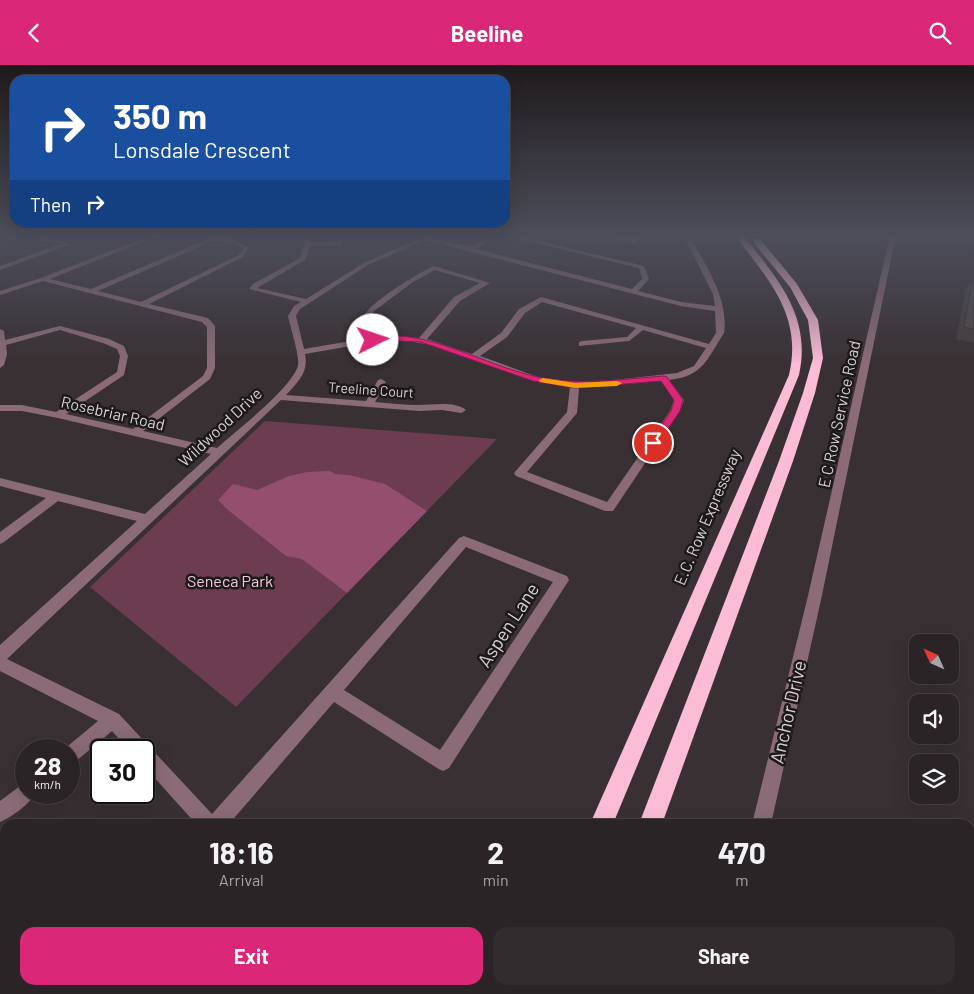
<!DOCTYPE html>
<style>
body{margin:0;font-family:Barlow,sans-serif;background:#322c2e;color:#f1f3f6;height:100vh;display:flex;flex-direction:column;font-size:19px;white-space:nowrap}
*{box-sizing:border-box;margin:0}
p{font-size:16px;color:#a5a4a7}
.icon{flex:none;width:28px;height:28px;fill:none;stroke:currentColor;stroke-width:2;stroke-linecap:round;stroke-linejoin:round}
.map{position:relative;flex:1;overflow:hidden}
.panel{position:absolute;left:0px;top:754px;width:975px;height:176px;display:flex;flex-direction:column;background:#2a2426;border-radius:15px 15px 0 0;box-shadow:0 5px 20px #0002,0 0 0 1px #464143}
.panel>*{flex:none}
.guide{position:absolute;left:10px;top:10px;width:500px;height:152px;border-radius:15px;box-shadow:0 5px 20px #0002,0 0 0 1px #464143;background:#1a4fa0;color:#fff;overflow:hidden}
.needle{width:32px;rotate:315deg}
.buttons{position:absolute;left:909px;top:569px;display:grid;gap:10px}
.buttons a{display:grid;place-items:center;width:50px;height:50px;border-radius:10px;background:#2a2426;box-shadow:0 5px 20px #0002,0 0 0 1px #464143;font-size:25px}
.speed{position:absolute;left:15px;top:674px;display:flex;gap:10px;font-size:25px;font-weight:700;text-align:center}
.speed>*{display:grid;place-content:center;width:65px;height:65px;border-radius:50%;background:#2a2426;box-shadow:0 5px 20px #0002,0 0 0 1px #464143;line-height:1}
.speed small{font-size:12px;font-weight:400}
.speed .limit{border:2px solid #111;border-radius:8px;background:#fff;color:#111}
.pin{position:absolute;display:grid;place-items:center;width:42px;height:42px;color:#fff;margin:-21px;border:2px solid #fff;border-radius:50%;box-shadow:0 1px 5px #0007}
.me{position:absolute;width:55px;margin:-28px;rotate:86deg;stroke-linejoin:round;filter:drop-shadow(0 0 4px #0008)}
.turn{display:flex;align-items:center;gap:18px;height:105px;padding:0 20px;font-size:22px}
.turn .icon{width:65px;height:65px;stroke-width:2.5}
.turn b{display:block;font-size:35px;line-height:42px}
.then{display:flex;align-items:center;height:48px;padding:0 20px;background:#0003;gap:10px;font-size:19px}
.eta{display:flex;justify-content:space-evenly;align-items:center;height:85px;text-align:center}
.eta b{font-size:30px;font-weight:700;line-height:35px}
.cta{display:flex;gap:10px;margin-top:auto;padding:10px 20px}
.cta a{flex:1;height:58px;border-radius:15px;background:#db2777;color:#fff;font-size:20px;font-weight:700;line-height:58px;text-align:center}
.cta a+a{background:#322c2e;color:#f1f3f6}
header{display:flex;justify-content:space-between;align-items:center;height:65px;padding:0 20px;background:#db2777;color:#fff;font-size:22px;font-weight:700}
.map>svg:first-child{display:block}
.green{fill:#6c3c51}
.forest{fill:#944f6e}
.lines{fill:none;stroke-linecap:round;stroke-linejoin:round}
.minor{fill:#8b6b78;fill-rule:evenodd}
.highway{fill:#fcbcd6;fill-rule:evenodd}
.wall{fill:#433d3f}
.building{fill:#4e4749;stroke:#373233}
.route{fill:#db2777;stroke:#8e194d}
.slow{fill:#f59e0b}
.labels{text-anchor:middle;stroke-width:5;stroke-linejoin:round;paint-order:stroke}
.far-street-label{font-size:14px;fill:#d7d2d4;stroke:#1d191a}
.street-label{font-size:16px;fill:#d7d2d4;stroke:#1d191a}
.park-label{font-size:16px;fill:#f4cadb;stroke:#1d191a}
.near-street-label{font-size:19px;fill:#d7d2d4;stroke:#1d191a}
</style>
<header><svg class="icon" aria-label="back" viewBox="0 0 24 24"><path d="M15 5l-7 7 7 7"/></svg>Beeline<svg class="icon" aria-label="search" viewBox="0 0 24 24"><circle cx="10" cy="10" r="6"/><path d="M15 15l6 6"/></svg></header>
<div class="map">
<svg width="974" height="929" viewBox="0 0 974 929">
<rect width="100%" height="100%" fill="#383033"/>
<path class="green" d="M 265,356 L 497,374 L 236,642 L 90,522 Z"/>
<path class="forest" d="M 330,406 L 335,409 L 349,410 L 385,419 L 427,446 L 347,528 L 302,494 L 286,491 L 228,445 L 218,435 L 233,419 L 257,425 L 289,411 L 307,407 Z"/>
<g class="lines">
<path class="minor" d="M 0,170 L 34,170 L 71,179 L 0,205 L 0,201 L 61,179 L 34,174 L 0,173 Z
M 152,170 L 160,170 L 50,214 L 91,224 L 210,173 L 230,173 L 248,182 L 243,192 L 149,239 L 208,253 L 215,261 L 215,303 L 210,314 L 143,366 L 217,383 C 235,367 294,321 298,300 C 300,292 290,261 288,251 L 294,241 L 301,237 L 249,224 L 253,219 L 300,193 L 304,179 L 303,170 L 309,170 L 310,177 L 340,176 L 343,178 L 340,180 L 310,181 L 305,195 L 257,223 L 306,234 L 364,198 L 420,173 L 420,171 L 434,170 L 431,172 L 469,182 L 493,170 L 501,170 L 476,184 L 632,224 L 642,214 L 639,203 L 503,170 L 514,170 L 644,201 L 649,214 L 638,226 L 681,237 L 715,241 L 713,229 L 683,170 L 689,170 C 705,200 729,232 724,268 C 707,294 704,311 669,315 L 684,335 L 680,346 L 613,446 L 605,446 L 516,411 L 514,408 L 567,347 L 570,322 L 533,316 L 432,280 L 400,275 L 373,277 L 305,289 C 309,307 298,317 286,330 L 366,336 L 378,315 L 381,314 L 386,317 L 375,337 C 390,338 405,340 419,340 C 433,340 455,336 466,345 L 461,348 L 442,345 L 419,346 L 281,335 L 7,594 L 119,649 L 212,749 L 459,473 L 464,471 L 567,511 L 569,515 L 449,703 L 443,706 L 437,703 L 334,637 L 229,759 L 196,759 L 144,701 L 144,685 L 129,685 L 112,666 L 75,697 L 69,700 L 69,685 L 63,685 L 98,656 L 0,606 L 0,580 L 137,456 L 58,436 L 4,477 L 0,479 L 0,467 L 46,433 L 0,421 L 0,413 L 145,449 L 211,389 L 58,353 L 22,346 L 0,346 L 0,340 L 22,340 L 56,347 L 117,307 L 120,291 L 117,284 L 103,278 L 60,265 L 6,280 L 7,289 L 4,300 L 0,303 L 0,264 L 4,266 L 5,275 L 60,261 L 109,274 L 124,281 L 128,291 L 124,310 L 66,349 L 133,364 L 203,311 L 207,303 L 207,262 L 202,257 L 43,216 L 0,230 L 0,226 L 41,213 ZM 425,175 L 681,241 L 715,246 L 716,268 L 709,279 L 541,232 L 519,244 L 501,268 L 472,289 L 427,274 L 460,236 L 490,218 L 434,201 C 421,206 368,239 365,250 C 363,257 367,267 368,273 L 304,284 L 296,251 L 300,244 L 368,200 ZM 213,176 L 229,177 L 243,183 L 239,190 L 141,237 L 98,226 ZM 435,205 L 480,218 L 454,232 L 419,273 L 400,271 L 377,272 L 372,252 L 374,246 L 413,217 ZM 542,237 L 636,263 L 627,272 L 582,276 L 579,277 L 579,281 L 629,276 L 643,265 L 706,283 L 694,301 L 677,308 L 596,317 L 575,317 L 538,312 L 480,291 L 507,272 L 525,248 ZM 661,316 L 674,335 L 670,346 L 607,437 L 527,407 L 577,348 L 579,323 ZM 466,482 L 553,517 L 440,685 L 344,625 Z
M 597,170 L 609,170 L 631,174 L 629,170 L 635,170 L 638,177 L 635,179 Z
M 890,170 L 896,170 L 821,535 L 771,759 L 752,759 L 807,535 Z
M 26,718 L 26,728 L 35,728 C 30,739 12,752 0,757 L 0,736 L 20,721 Z
M 0,895 L 5,897 L 5,925 L 22,925 L 23,929 L 0,929 Z
M 266,925 L 290,925 L 289,929 L 265,929 Z
M 711,925 L 733,925 L 733,929 L 711,929 Z"/>
<path class="highway" d="M 735,170 L 743,170 C 777,213 812,251 799,310 L 613,759 L 590,759 L 789,310 C 803,250 768,215 735,170 Z
M 754,174 L 760,174 L 797,219 L 818,255 L 823,293 L 815,328 L 793,396 L 662,759 L 639,759 L 779,396 L 803,328 L 813,293 L 808,255 L 790,222 L 754,178 Z
M 515,925 L 543,925 L 541,929 L 513,929 Z
M 574,925 L 602,925 L 600,929 L 572,929 Z"/>
</g>
<path class="wall" d="M 973,213 L 974,214 L 974,278 L 956,274 L 966,224 Z"/>
<path class="building" d="M 973,213 L 974,214 L 974,264 L 964,262 Z"/>
<linearGradient id="sky" x2="0" y2="1"><stop stop-color="#1f1a1c"/><stop offset="0.57" stop-color="#4d4e5b"/><stop offset="1" stop-color="#4d4e5b" stop-opacity="0"/></linearGradient>
<rect width="974" height="300" fill="url(#sky)"/>
<path class="route" d="M 400,271 C 448,275 491,302 538,312 C 580,321 622,314 664,311 L 667,312 L 683,335 L 680,346 L 657,380 L 653,381 L 649,378 L 671,346 L 674,335 L 661,316 L 575,323 L 533,316 L 421,277 L 400,276 L 373,277 L 369,275 L 373,273 Z"/>
<path class="slow" d="M 543,313 L 575,318 L 617,316 L 622,318 L 617,321 L 575,323 L 540,317 L 539,315 Z"/>
<g class="labels">
<g class="far-street-label">
<text transform="translate(371 325) rotate(4)" y="5">Treeline Court</text>
</g>
<g class="street-label">
<text transform="translate(113 348) rotate(13)" y="6">Rosebriar Road</text>
<text transform="translate(839 349) rotate(-78)" y="6">E C Row Service Road</text>
<text transform="translate(220 362) rotate(-43)" y="6">Wildwood Drive</text>
<text transform="translate(707 452) rotate(-67)" y="6">E.C. Row Expressway</text>
</g>
<g class="park-label">
<text x="230" y="522">Seneca Park</text>
</g>
<g class="near-street-label">
<text transform="translate(508 560) rotate(-57)" y="7">Aspen Lane</text>
<text transform="translate(788 647) rotate(-77)" y="7">Anchor Drive</text>
</g>
</g>
</svg>
<div class="buttons">
<a><svg class="needle" viewBox="-14 -14 28 28"><path d="M0-13l5 13h-10z" fill="#e53935"/><path d="M0 13l5-13h-10z" fill="#a5a4a7"/></svg></a>
<a><svg class="icon" aria-label="sound" viewBox="0 0 24 24"><path d="M4 9h4l5-4v14l-5-4H4zM17 9q2 3 0 6"/></svg></a>
<a><svg class="icon" aria-label="layers" viewBox="0 0 24 24"><path d="M12 4l9 5-9 5-9-5zM3 14l9 5 9-5"/></svg></a>
</div>
<div class="speed"><div>28<small>km/h</small></div><div class="limit">30</div></div>
<div class="pin" style="left:653px;top:378px;background:#d93025"><svg class="icon" aria-label="arrive" viewBox="0 0 24 24"><path d="M6 21V4h12l-3 4 3 4H6"/></svg></div>
<svg class="me" style="left:373px;top:275px" viewBox="-20 -20 40 40"><circle r="19" fill="#fff"/><path d="M0-13L10 11 0 6-10 11z" fill="#db2777"/></svg>
<div class="guide">
<div class="turn"><svg class="icon" aria-label="right" viewBox="0 0 24 24"><path d="M7 20v-9h11M14 6l5 5-5 5"/></svg><div><b>350 m</b>Lonsdale Crescent</div></div>
<div class="then">Then<svg class="icon" aria-label="right" viewBox="0 0 24 24"><path d="M7 20v-9h11M14 6l5 5-5 5"/></svg></div>
</div>
<section class="panel">
<div class="eta">
<div><b>18:16</b><p>Arrival</p></div>
<div><b>2</b><p>min</p></div>
<div><b>470</b><p>m</p></div>
</div>
<div class="cta"><a>Exit</a><a>Share</a></div>
</section>
</div>
